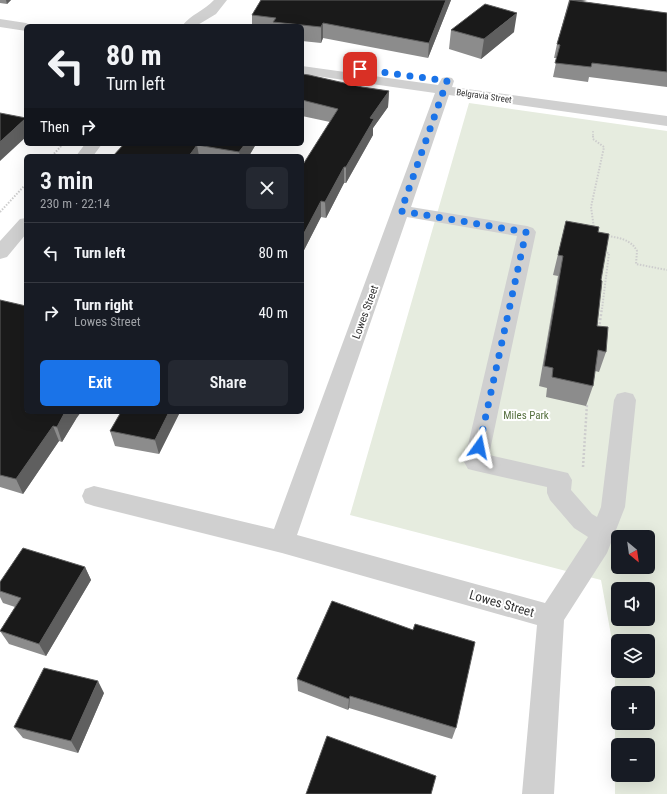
<!DOCTYPE html>
<meta charset="utf-8">
<style>
body{margin:0;font-family:"Roboto Condensed",sans-serif;background:#242831;color:#f1f3f6;height:100vh;display:flex;flex-direction:column;font-size:15px;white-space:nowrap}
*{box-sizing:border-box;margin:0}
p{font-size:13px;color:#9ea1a6}
.icon{flex:none;width:22px;height:22px;fill:none;stroke:currentColor;stroke-width:2;stroke-linecap:round;stroke-linejoin:round}
.map{position:relative;flex:1;overflow:hidden}
.drawer{position:absolute;left:24px;top:154px;width:280px;height:260px;display:flex;flex-direction:column;background:#171b24;border-radius:6px;box-shadow:0 4px 16px #0002}
.drawer>*{flex:none}
.banner{position:absolute;left:24px;top:24px;width:280px;height:122px;border-radius:6px;box-shadow:0 4px 16px #0002;background:#171b24;color:#f1f3f6;overflow:hidden}
.needle{width:26px;rotate:151deg}
.controls{position:absolute;left:611px;top:530px;display:grid;gap:8px}
.controls a{display:grid;place-items:center;width:44px;height:44px;border-radius:6px;background:#171b24;box-shadow:0 4px 16px #0002;font-size:20px}
.pin{position:absolute;display:grid;place-items:center;width:34px;height:34px;color:#fff;margin:-17px;border-radius:8px;box-shadow:0 2px 6px #0006}
.me{position:absolute;width:44px;margin:-22px;rotate:12deg;stroke-linejoin:round;filter:drop-shadow(0 0 3px #0008)}
.turn{display:flex;align-items:center;gap:14px;height:84px;padding:0 16px;font-size:18px}
.turn .icon{width:52px;height:52px;stroke-width:2.5}
.turn b{display:block;font-size:28px;line-height:34px}
.then{display:flex;align-items:center;height:38px;padding:0 16px;background:#0003;gap:8px;font-size:15px}
.round{display:grid;place-items:center;flex:none;width:42px;height:42px;border-radius:6px;background:#242831}
.headline{display:flex;align-items:center;justify-content:space-between;height:68px;padding:0 16px}
h1{font-size:24px;font-weight:600;line-height:30px}
.primary-button{display:flex;gap:8px;margin-top:auto;padding:8px 16px}
.primary-button a{flex:1;height:46px;border-radius:6px;background:#1a73e8;color:#fff;font-size:16px;font-weight:600;line-height:46px;text-align:center}
.primary-button a+a{background:#242831;color:#f1f3f6}
ul{padding:0;list-style:none}
li{display:flex;align-items:center;gap:12px;height:60px;padding:0 16px;border-top:1px solid #363941}
li div{flex:1}
li b{display:block;font-size:15px}
li em{font-style:normal}
.map>svg:first-child{display:block}
.green{fill:#e6ecdf;fill-rule:evenodd}
.lines{fill:none;stroke-linecap:round;stroke-linejoin:round}
.path-far2{stroke:#cdcdcd;stroke-width:1.5;stroke-dasharray:1.5 1.5;stroke-linecap:butt}
.path-far1{stroke:#cdcdcd;stroke-width:2;stroke-dasharray:1.5 1.5;stroke-linecap:butt}
.path{stroke:#cdcdcd;stroke-width:2.5;stroke-dasharray:2 2;stroke-linecap:butt}
.minor{fill:#d0d0d0;fill-rule:evenodd}
.wall{fill:#8c8c8c}
.shaded-wall{fill:#5f5f5f}
.building{fill:#1a1a1a;stroke:#5f5f5f}
.route{stroke:#1a73e8;stroke-width:7;stroke-dasharray:0 12.6}
.labels{text-anchor:middle;stroke-width:4;stroke-linejoin:round;paint-order:stroke}
.far-street-label{font-size:9px;fill:#333;stroke:#fff}
.street-label{font-size:11px;fill:#333;stroke:#fff}
.park-label{font-size:11px;fill:#56703f;stroke:#fff}
.near-street-label{font-size:13px;fill:#333;stroke:#fff}
</style>
<div class="map">
<svg width="667" height="794" viewBox="0 0 667 794">
<rect width="100%" height="100%" fill="#fff"/>
<path class="green" d="M 469,103 L 667,131 L 667,794 L 615,794 L 615,657 L 601,580 L 350,515 ZM 618,537 L 648,537 L 648,567 L 618,567 ZM 618,589 L 648,589 L 648,619 L 618,619 ZM 618,641 L 648,641 L 648,671 L 618,671 ZM 618,693 L 648,693 L 648,723 L 618,723 ZM 618,745 L 648,745 L 648,775 L 618,775 Z"/>
<g class="lines">
<path class="path-far2" d="M 593,131 L 593,137"/>
<path class="path-far1" d="M 593,136 L 593,139 L 604,147 L 591,207 L 594,228
M 52,156 L 63,144
M 0,212 L 26,184
M 605,236 C 617,237 631,239 637,251 L 636,264 L 667,270
M 602,309 L 609,253 L 603,252"/>
<path class="path" d="M 599,328 L 602,308
M 583,467 L 587,404"/>
<path class="minor" d="M 214,0 L 227,0 L 216,14 L 196,26 L 182,26 C 190,15 205,10 214,0 Z
M 0,19 L 26,23 L 32,26 L 26,26 L 26,31 L 0,27 Z
M 302,66 L 438,85 L 442,78 L 447,77 L 452,78 L 454,81 L 452,87 L 667,116 L 667,126 L 449,95 L 411,207 L 527,226 L 533,228 L 536,232 L 489,455 L 568,473 L 572,480 L 571,490 L 592,514 L 597,517 L 601,507 L 614,400 L 617,394 L 625,392 L 633,394 L 636,400 L 625,507 L 607,553 L 564,620 L 554,794 L 522,794 L 537,625 L 282,553 L 94,506 L 85,503 L 82,496 L 85,489 L 94,486 L 274,529 L 435,93 L 302,74 ZM 407,217 L 517,236 L 464,462 L 468,469 L 476,471 L 547,487 L 547,493 L 550,500 L 574,528 L 588,537 L 545,603 L 297,535 Z
M 85,144 L 102,144 L 93,156 L 76,156 Z
M 26,218 L 26,234 L 7,257 L 0,259 L 0,241 L 20,219 Z"/>
</g>
<path class="wall" d="M 0,0 L 11,0 L 7,4 L 0,3 Z
M 261,0 L 451,0 L 428,58 L 323,38 L 321,43 L 302,41 L 302,26 L 252,26 L 252,15 Z
M 569,0 L 587,0 L 579,1 L 667,13 L 667,87 L 589,77 L 588,82 L 553,77 L 557,58 L 554,58 L 557,44 Z
M 451,30 L 514,32 L 481,59 L 449,49 Z
M 302,74 L 362,87 L 389,91 L 388,107 L 373,128 L 373,135 L 346,183 L 344,183 L 326,218 L 321,217 L 302,254 L 330,122 L 302,116 Z
M 124,144 L 256,144 L 249,156 L 113,156 Z
M 566,221 L 598,232 L 601,280 L 597,326 L 606,352 L 599,372 L 595,371 L 593,386 L 586,406 L 546,397 L 547,388 L 539,386 L 558,276 L 553,275 Z
M 0,300 L 76,419 L 62,442 L 59,441 L 23,494 L 0,487 Z
M 121,412 L 180,412 L 159,454 L 115,446 L 110,431 Z
M 85,567 L 91,580 L 46,656 L 9,644 L 0,631 L 15,607 L 3,603 L 0,597 L 0,582 Z
M 297,679 L 456,728 L 452,739 L 349,708 L 348,710 L 298,691 Z
M 104,693 L 78,753 L 23,738 L 14,727 Z"/>
<path class="shaded-wall" d="M 6,0 L 11,0 L 7,4 Z
M 446,0 L 451,0 L 428,58 L 429,43 Z
M 570,0 L 587,0 L 569,3 Z
M 517,13 L 514,32 L 481,59 L 484,39 Z
M 323,23 L 323,38 L 321,43 L 321,27 Z
M 389,91 L 388,107 L 373,128 L 373,135 L 346,183 L 346,167 L 370,118 Z
M 26,118 L 26,137 L 0,161 L 0,142 Z
M 245,144 L 256,144 L 249,156 L 240,156 L 239,152 Z
M 197,145 L 199,156 L 189,156 Z
M 344,167 L 344,183 L 326,218 L 325,202 Z
M 321,201 L 321,217 L 302,254 L 302,237 Z
M 65,412 L 81,412 L 76,419 L 62,442 L 57,427 Z
M 169,412 L 180,412 L 159,454 L 155,440 Z
M 53,426 L 59,441 L 23,494 L 16,479 Z
M 85,567 L 91,580 L 46,656 L 39,644 Z
M 98,681 L 104,693 L 78,753 L 71,741 Z
M 350,696 L 349,708 L 348,710 L 349,699 Z"/>
<path class="building" d="M 261,0 L 446,0 L 429,43 L 323,23 L 321,27 L 273,22 L 276,18 L 252,15 Z
M 570,0 L 667,13 L 667,72 L 592,63 L 591,67 L 555,63 L 560,45 L 557,44 Z
M 485,4 L 517,13 L 484,39 L 451,30 Z
M 302,74 L 309,75 L 362,87 L 389,91 L 370,118 L 374,119 L 346,167 L 344,167 L 325,202 L 321,201 L 302,237 L 302,166 L 338,109 L 302,100 Z
M 0,113 L 26,118 L 0,142 Z
M 124,144 L 245,144 L 239,152 L 197,145 L 189,156 L 113,156 Z
M 566,221 L 599,227 L 598,232 L 609,234 L 601,280 L 602,281 L 597,326 L 608,327 L 606,352 L 598,350 L 593,386 L 552,377 L 553,368 L 544,366 L 563,256 L 558,255 Z
M 0,300 L 26,306 L 26,412 L 65,412 L 57,427 L 53,426 L 16,479 L 0,475 Z
M 121,412 L 169,412 L 155,440 L 110,431 Z
M 23,548 L 85,567 L 39,644 L 0,631 L 21,598 L 0,591 L 0,582 Z
M 332,601 L 413,630 L 415,624 L 475,642 L 456,728 L 350,696 L 349,699 L 297,679 Z
M 44,668 L 98,681 L 71,741 L 14,727 Z
M 327,736 L 436,776 L 431,794 L 306,794 Z"/>
<g class="lines">
<path class="route" d="M 360,69 L 447,81 L 401,211 L 526,232 L 479,447"/>
</g>
<g class="labels">
<g class="far-street-label">
<text transform="translate(484 96) rotate(8)" y="3">Belgravia Street</text>
</g>
<g class="street-label">
<text transform="translate(365 312) rotate(-70)" y="4">Lowes Street</text>
</g>
<g class="park-label">
<text x="526" y="419">Miles Park</text>
</g>
<g class="near-street-label">
<text transform="translate(502 603) rotate(16)" y="5">Lowes Street</text>
</g>
</g>
</svg>
<div class="controls">
<a><svg class="needle" viewBox="-14 -14 28 28"><path d="M0-13l5 13h-10z" fill="#e53935"/><path d="M0 13l5-13h-10z" fill="#9ea1a6"/></svg></a>
<a><svg class="icon" aria-label="sound" viewBox="0 0 24 24"><path d="M4 9h4l5-4v14l-5-4H4zM17 9q2 3 0 6"/></svg></a>
<a><svg class="icon" aria-label="layers" viewBox="0 0 24 24"><path d="M12 4l9 5-9 5-9-5zM3 14l9 5 9-5"/></svg></a>
<a>+</a>
<a>−</a>
</div>
<div class="pin" style="left:360px;top:69px;background:#d93025"><svg class="icon" aria-label="arrive" viewBox="0 0 24 24"><path d="M6 21V4h12l-3 4 3 4H6"/></svg></div>
<svg class="me" style="left:479px;top:447px" viewBox="-20 -20 40 40"><path d="M0-17L14 15 0 8-14 15z" fill="#1a73e8" stroke="#fff" stroke-width="4"/></svg>
<div class="banner">
<div class="turn"><svg class="icon" aria-label="left" viewBox="0 0 24 24"><path d="M17 20v-9H6M10 6l-5 5 5 5"/></svg><div><b>80 m</b>Turn left</div></div>
<div class="then">Then<svg class="icon" aria-label="right" viewBox="0 0 24 24"><path d="M7 20v-9h11M14 6l5 5-5 5"/></svg></div>
</div>
<section class="drawer">
<div class="headline"><div><h1>3 min</h1><p>230 m · 22:14</p></div><a class="round"><svg class="icon" aria-label="close" viewBox="0 0 24 24"><path d="M6 6l12 12M18 6L6 18"/></svg></a></div>
<ul>
<li><svg class="icon" aria-label="left" viewBox="0 0 24 24"><path d="M17 20v-9H6M10 6l-5 5 5 5"/></svg><div><b>Turn left</b></div><em>80 m</em></li>
<li><svg class="icon" aria-label="right" viewBox="0 0 24 24"><path d="M7 20v-9h11M14 6l5 5-5 5"/></svg><div><b>Turn right</b><p>Lowes Street</p></div><em>40 m</em></li>
</ul>
<div class="primary-button"><a>Exit</a><a>Share</a></div>
</section>
</div>
